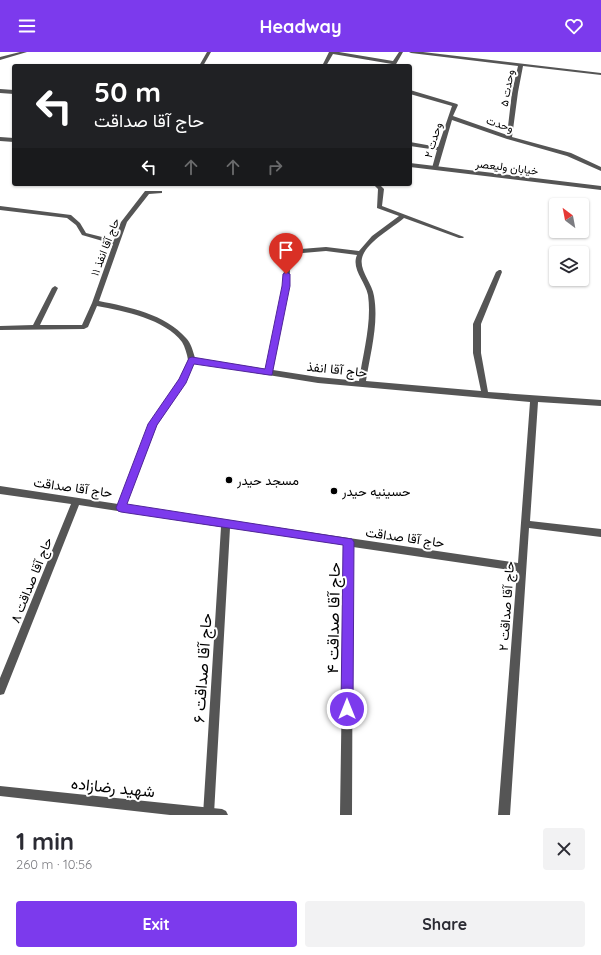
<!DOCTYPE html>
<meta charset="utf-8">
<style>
body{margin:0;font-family:Quicksand,Vazirmatn,sans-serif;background:#f2f2f3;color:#2b2b33;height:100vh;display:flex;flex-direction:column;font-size:15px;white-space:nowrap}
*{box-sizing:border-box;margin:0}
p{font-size:13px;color:#7c7c81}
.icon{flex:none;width:22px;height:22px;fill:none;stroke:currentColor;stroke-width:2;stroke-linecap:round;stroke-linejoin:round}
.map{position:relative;height:763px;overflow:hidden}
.details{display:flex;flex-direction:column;background:#fff;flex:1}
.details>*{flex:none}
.hud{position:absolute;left:12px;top:12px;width:400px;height:122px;border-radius:4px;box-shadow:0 1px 3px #0004;background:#202124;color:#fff;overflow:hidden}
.needle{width:26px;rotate:328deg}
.controls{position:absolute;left:549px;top:146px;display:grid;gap:8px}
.controls a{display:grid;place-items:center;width:40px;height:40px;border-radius:4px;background:#fff;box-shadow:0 1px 3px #0004;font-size:20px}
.pin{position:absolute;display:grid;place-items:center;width:34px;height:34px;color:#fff;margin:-41px -17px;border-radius:50% 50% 50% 0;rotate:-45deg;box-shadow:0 0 4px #0007}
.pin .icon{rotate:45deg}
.me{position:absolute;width:44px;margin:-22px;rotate:0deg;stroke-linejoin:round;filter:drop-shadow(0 0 3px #0008)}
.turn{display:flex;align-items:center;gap:14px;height:84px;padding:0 16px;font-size:18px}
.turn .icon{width:52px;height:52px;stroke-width:2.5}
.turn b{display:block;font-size:28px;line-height:34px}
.lanes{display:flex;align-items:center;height:38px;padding:0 16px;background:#0003;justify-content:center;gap:20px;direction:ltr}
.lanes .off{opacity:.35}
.round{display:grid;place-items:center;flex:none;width:42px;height:42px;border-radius:4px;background:#f2f2f3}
.overview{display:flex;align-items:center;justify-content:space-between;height:68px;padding:0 16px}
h1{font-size:24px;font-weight:700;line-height:30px}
.button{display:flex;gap:8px;margin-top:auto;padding:8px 16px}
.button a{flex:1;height:46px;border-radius:4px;background:#7c3aed;color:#fff;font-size:16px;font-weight:700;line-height:46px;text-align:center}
.button a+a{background:#f2f2f3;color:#2b2b33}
header{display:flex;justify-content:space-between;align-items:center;height:52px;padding:0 16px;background:#7c3aed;color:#fff;font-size:18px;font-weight:700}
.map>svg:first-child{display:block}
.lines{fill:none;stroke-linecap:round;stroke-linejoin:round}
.minor{fill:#555;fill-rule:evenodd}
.tertiary{fill:#555;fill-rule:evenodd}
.route{fill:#7c3aed;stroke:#51269a}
.poi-dot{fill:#000;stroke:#fff;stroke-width:1.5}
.labels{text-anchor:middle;stroke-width:4;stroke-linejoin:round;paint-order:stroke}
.far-street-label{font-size:11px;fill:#000;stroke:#fff}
.street-label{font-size:13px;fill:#000;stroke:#fff}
.poi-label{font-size:13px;fill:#000;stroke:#fff;text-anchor:start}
.near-street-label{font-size:16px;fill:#000;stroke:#fff}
</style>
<header><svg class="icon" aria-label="menu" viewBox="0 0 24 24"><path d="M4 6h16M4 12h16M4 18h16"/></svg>Headway<svg class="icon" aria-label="heart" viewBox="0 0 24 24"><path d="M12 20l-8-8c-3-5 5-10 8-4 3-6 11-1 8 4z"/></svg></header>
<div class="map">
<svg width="601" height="763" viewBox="0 0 601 763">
<rect width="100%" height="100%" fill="#fff"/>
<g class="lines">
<path class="minor" d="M 20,0 L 27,0 L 0,8 L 0,5 Z
M 207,0 L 211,0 L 203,14 L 199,14 Z
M 329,0 L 339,0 L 393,9 L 399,0 L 403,0 L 395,14 L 391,14 L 392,12 L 333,2 L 326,14 L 322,14 Z
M 409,0 L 423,0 L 601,21 L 601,23 L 523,14 L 518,40 L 512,85 L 571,101 L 601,115 L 601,119 L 567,104 L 507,87 L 452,68 L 438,116 L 433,117 L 432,116 L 437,98 L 410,94 L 410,90 L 438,95 L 452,54 L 410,42 L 410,38 L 457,52 L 458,53 L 453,64 L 507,83 L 512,40 L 518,14 L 411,1 Z
M 0,37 L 14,38 L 14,42 L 0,41 Z
M 373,132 L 379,132 L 384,137 L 382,154 L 464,185 L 463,186 L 459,186 L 404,166 C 392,176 369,189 363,203 C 357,217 372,230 374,244 C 379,272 370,302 366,329 L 481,339 L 473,301 L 473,272 L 496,220 L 499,218 L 501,218 L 502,220 L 481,272 L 481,301 L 488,340 L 601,348 L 601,354 L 538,350 L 530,469 L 601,477 L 601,485 L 529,476 L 510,763 L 498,763 L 517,519 L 353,495 L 352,763 L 340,763 L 344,493 L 230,476 L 214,762 L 203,763 L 221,475 L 79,453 L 4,642 L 0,643 L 0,626 L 71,452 L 0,442 L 0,434 L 118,452 L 149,372 L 179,328 L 188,308 C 187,302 185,295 182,290 C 165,267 124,259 97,254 L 88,275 L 84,277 L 0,278 L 0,274 L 33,273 L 52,236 L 55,234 L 58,236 L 40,273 L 82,273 L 92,251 L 113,192 L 82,183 L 76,173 L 67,166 L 0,158 L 0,154 L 71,163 L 80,171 L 86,181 L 114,188 L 121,170 L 145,139 L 162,139 L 162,141 L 149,142 L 127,170 L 99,249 C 129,255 165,262 186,286 C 191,291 193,299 195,306 L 266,317 L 283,234 L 285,200 L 288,198 L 326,195 L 359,199 L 372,184 L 399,164 L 377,156 L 378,137 ZM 326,199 L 357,203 C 351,217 365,229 368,243 C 372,271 363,301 359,329 L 318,325 L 273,318 L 289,234 L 291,202 ZM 194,311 L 318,331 L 530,350 L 518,511 L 126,453 L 157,373 L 185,331 Z"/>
<path class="tertiary" d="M 0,85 L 14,86 L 14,90 L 0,89 Z
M 410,111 L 601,134 L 601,138 L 410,115 Z
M 0,734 L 222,757 L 226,759 L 228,763 L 170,763 L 0,744 Z"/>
</g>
<path class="route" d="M 286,220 L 290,222 L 290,234 L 272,323 L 269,323 L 194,312 L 186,331 L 157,373 L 127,452 L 352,487 L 354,490 L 353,657 L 351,661 L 347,663 L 343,661 L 341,657 L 343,493 L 121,460 L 118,459 L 116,456 L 148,372 L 179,327 L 189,306 L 192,305 L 265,317 L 282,234 L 283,222 Z"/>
<g class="poi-dot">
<circle cx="229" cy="428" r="4"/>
<circle cx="334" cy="439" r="4"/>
</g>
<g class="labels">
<g class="far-street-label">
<text transform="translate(507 36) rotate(-80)" y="4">وحدت ۵</text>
<text transform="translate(500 72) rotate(19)" y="4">وحدت</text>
<text transform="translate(433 88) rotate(-73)" y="4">وحدت ۲</text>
<text transform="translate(507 115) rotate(7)" y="4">خیابان ولیعصر</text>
<text transform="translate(105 195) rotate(-69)" y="4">حاج آقا انفذ ۱۱</text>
</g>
<g class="street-label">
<text transform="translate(337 317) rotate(6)" y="5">حاج آقا انفذ</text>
<text transform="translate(73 435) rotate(8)" y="5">حاج آقا صداقت</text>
<text transform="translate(405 485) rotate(8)" y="5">حاج آقا صداقت</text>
<text transform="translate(31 528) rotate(-68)" y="5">حاج آقا صداقت ۸</text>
<text transform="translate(506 554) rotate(-86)" y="5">حاج آقا صداقت ۲</text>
</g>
<g class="poi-label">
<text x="237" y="433">مسجد حیدر</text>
<text x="342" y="444">حسینیه حیدر</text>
</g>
<g class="near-street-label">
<text transform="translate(333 566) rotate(-89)" y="6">حاج آقا صداقت ۴</text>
<text transform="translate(202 616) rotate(-86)" y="6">حاج آقا صداقت ۶</text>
<text transform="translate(113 735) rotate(6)" y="6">شهید رضازاده</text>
</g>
</g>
</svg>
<div class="controls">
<a><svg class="needle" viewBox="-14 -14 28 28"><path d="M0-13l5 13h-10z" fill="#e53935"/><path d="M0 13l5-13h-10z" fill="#7c7c81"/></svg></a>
<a><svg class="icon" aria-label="layers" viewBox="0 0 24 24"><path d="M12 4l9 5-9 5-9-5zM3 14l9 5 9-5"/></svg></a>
</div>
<div class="pin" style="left:286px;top:222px;background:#d93025"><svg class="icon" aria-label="arrive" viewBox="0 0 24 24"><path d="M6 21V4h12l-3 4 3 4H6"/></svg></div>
<svg class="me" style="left:347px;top:657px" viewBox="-20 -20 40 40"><circle r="17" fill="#7c3aed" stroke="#fff" stroke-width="3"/><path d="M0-11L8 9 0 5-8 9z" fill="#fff"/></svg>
<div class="hud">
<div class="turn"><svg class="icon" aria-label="left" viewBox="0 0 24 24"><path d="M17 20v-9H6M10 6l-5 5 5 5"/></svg><div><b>50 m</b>حاج آقا صداقت</div></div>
<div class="lanes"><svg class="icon" aria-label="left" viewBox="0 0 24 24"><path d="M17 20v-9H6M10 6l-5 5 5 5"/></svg><svg class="icon off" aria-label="ahead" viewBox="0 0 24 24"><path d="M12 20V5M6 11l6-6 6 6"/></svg><svg class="icon off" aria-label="ahead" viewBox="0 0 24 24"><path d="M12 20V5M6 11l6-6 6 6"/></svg><svg class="icon off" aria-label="right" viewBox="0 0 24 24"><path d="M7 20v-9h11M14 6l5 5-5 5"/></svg></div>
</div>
</div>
<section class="details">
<div class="overview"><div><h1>1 min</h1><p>260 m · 10:56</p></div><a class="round"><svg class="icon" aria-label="close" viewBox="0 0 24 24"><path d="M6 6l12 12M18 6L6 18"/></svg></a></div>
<div class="button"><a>Exit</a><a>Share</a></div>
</section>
